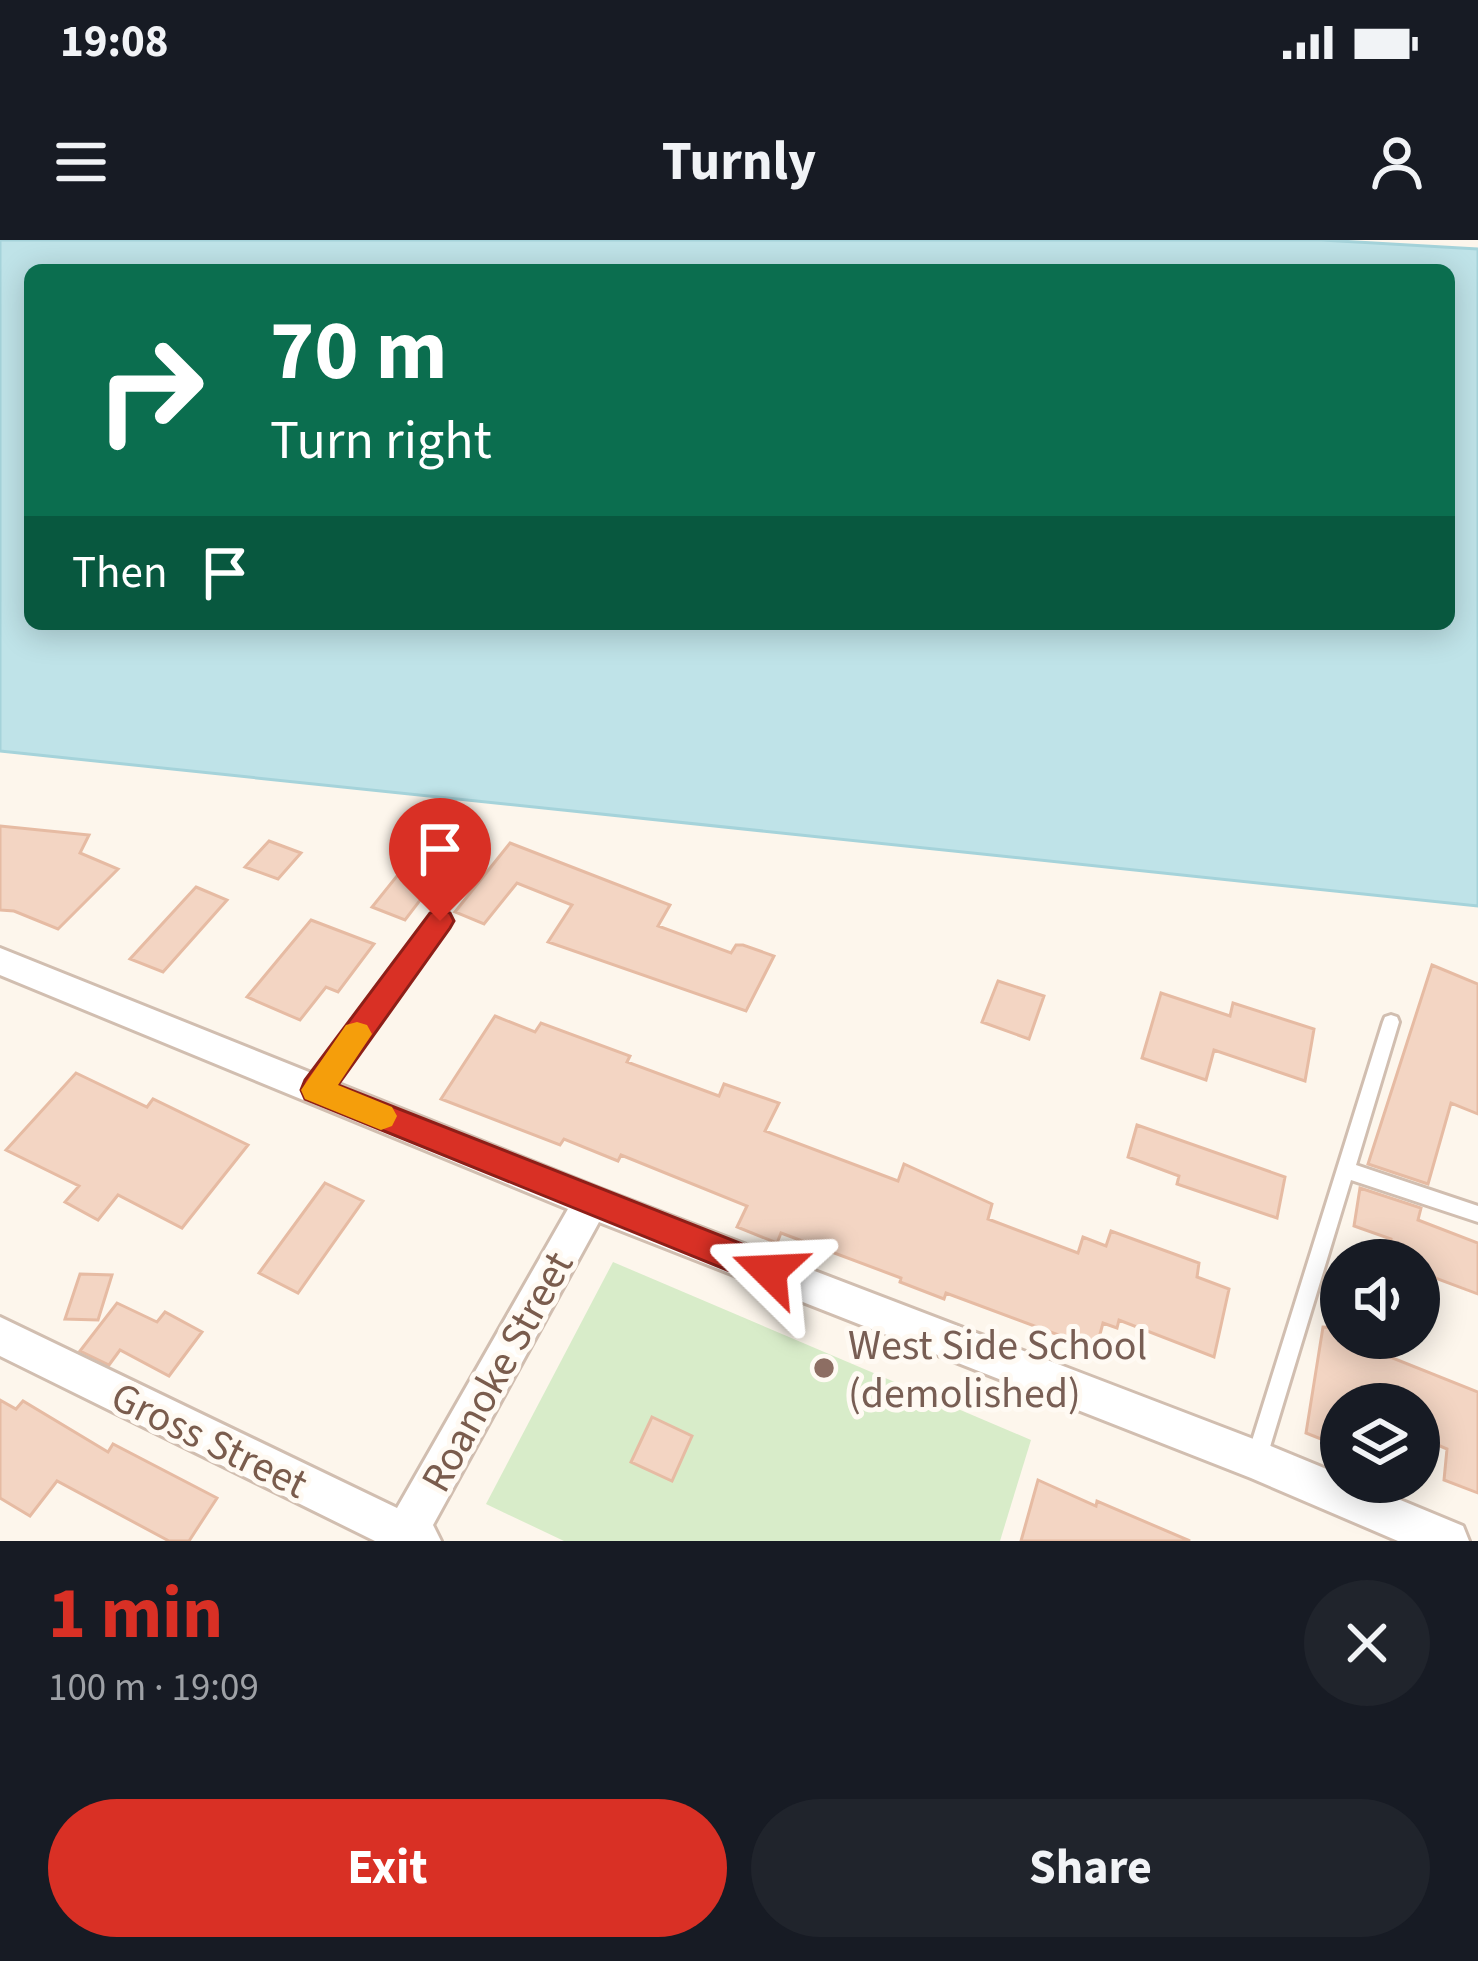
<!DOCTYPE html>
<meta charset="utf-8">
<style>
body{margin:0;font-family:"Source Sans 3",sans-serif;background:#20242c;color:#f1f3f6;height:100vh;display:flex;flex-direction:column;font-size:45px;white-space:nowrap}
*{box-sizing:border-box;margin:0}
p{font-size:39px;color:#9ea1a6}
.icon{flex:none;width:66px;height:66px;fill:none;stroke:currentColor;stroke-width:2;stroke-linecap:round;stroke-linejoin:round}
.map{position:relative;height:1301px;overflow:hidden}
.details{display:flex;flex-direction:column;background:#171b24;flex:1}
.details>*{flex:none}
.banner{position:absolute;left:24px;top:24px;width:1431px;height:366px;border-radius:18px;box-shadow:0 6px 30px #0003;background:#0b6e4f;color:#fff;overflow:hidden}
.fabs{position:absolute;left:1320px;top:999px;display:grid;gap:24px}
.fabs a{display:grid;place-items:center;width:120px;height:120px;border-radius:50%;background:#171b24;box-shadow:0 6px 30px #0003;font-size:60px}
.pin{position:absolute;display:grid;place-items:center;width:102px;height:102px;color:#fff;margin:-123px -51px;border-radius:50% 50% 50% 0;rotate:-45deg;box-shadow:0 0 12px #0007}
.pin .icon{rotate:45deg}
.me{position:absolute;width:132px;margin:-66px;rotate:291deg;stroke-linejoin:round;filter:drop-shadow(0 0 9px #0008)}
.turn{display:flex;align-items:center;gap:42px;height:252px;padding:0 48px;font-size:54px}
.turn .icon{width:156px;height:156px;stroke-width:2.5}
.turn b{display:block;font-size:84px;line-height:102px}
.then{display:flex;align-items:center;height:114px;padding:0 48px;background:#0003;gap:24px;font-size:45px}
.round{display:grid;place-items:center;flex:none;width:126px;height:126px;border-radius:63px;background:#20242c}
.overview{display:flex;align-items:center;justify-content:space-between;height:204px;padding:0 48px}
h1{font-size:72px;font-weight:700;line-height:90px;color:#d93025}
.button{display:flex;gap:24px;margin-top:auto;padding:24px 48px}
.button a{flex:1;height:138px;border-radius:72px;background:#d93025;color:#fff;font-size:48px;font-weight:700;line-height:138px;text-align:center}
.button a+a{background:#20242c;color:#f1f3f6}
.status{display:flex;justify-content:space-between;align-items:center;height:84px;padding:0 60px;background:#171b24;direction:ltr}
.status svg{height:33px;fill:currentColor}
header{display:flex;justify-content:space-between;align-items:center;height:156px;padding:0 48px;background:#171b24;font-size:54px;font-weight:700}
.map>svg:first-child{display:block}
.green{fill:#d8ecc9}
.water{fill:#bfe3e8;stroke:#a5d3da;stroke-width:3;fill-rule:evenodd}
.building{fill:#f3d5c3;stroke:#e6bba3;stroke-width:3}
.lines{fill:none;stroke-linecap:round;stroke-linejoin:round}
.lane-casing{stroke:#d1beb0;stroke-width:6}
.street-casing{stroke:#d1beb0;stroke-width:6}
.lane{fill:#fff;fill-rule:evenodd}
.street{fill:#fff;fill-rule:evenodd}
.route{fill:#d93025;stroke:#8d1f18;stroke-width:3}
.slow{fill:#f59e0b}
.education-dot{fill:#8d6e63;stroke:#fffaf3;stroke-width:4.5}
.labels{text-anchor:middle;stroke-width:10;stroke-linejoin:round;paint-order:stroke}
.near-education-label{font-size:42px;fill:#785e54;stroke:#fffaf3;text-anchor:start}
.near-street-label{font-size:42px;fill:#7a5c4d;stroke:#fffaf3}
</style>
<div class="status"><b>19:08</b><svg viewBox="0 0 49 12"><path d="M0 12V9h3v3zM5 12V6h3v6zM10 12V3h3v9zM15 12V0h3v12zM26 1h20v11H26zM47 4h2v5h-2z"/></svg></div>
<header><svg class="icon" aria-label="menu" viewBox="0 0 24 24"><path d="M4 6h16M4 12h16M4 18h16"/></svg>Turnly<svg class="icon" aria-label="person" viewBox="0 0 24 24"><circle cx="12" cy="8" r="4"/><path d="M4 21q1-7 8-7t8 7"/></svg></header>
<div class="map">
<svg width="1478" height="1301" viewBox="0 0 1478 1301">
<rect width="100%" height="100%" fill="#fdf6ec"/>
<path class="green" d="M 613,1022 L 1031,1200 L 1000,1301 L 564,1301 L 486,1264 Z"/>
<path class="water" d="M 0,0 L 1322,0 L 1478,9 L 1478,666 L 0,511 ZM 30,30 L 1449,30 L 1449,384 L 30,384 Z"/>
<path class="building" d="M 0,586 L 89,595 L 80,613 L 118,629 L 58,689 L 14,671 L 0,670 Z
M 269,601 L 301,613 L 278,639 L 245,627 Z
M 510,603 L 670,665 L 658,686 L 731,713 L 736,705 L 743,705 L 774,716 L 746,771 L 548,702 L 572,665 L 517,643 L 484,684 L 455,672 Z
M 405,626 L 437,638 L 405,680 L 372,667 Z
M 196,647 L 227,660 L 163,732 L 130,719 Z
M 311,680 L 374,704 L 338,752 L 326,747 L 300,780 L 247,757 Z
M 1432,725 L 1478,744 L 1478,874 L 1451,863 L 1428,944 L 1368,924 Z
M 998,741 L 1044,756 L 1029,799 L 982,782 Z
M 1161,753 L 1230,776 L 1233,763 L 1314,789 L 1305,841 L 1214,810 L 1206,840 L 1142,818 Z
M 495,776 L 535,792 L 541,783 L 630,816 L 627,822 L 719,856 L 724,844 L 779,863 L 765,891 L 898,941 L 904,924 L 992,964 L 988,979 L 1078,1013 L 1083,997 L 1106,1006 L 1111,991 L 1199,1023 L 1197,1037 L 1229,1049 L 1214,1117 L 1119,1080 L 1117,1088 L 1103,1083 L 1096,1109 L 946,1053 L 944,1059 L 900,1042 L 901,1038 L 781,993 L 777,1003 L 737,987 L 747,966 L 621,915 L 618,921 L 564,899 L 560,905 L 441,859 Z
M 76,833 L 147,867 L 153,859 L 248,905 L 182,988 L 118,955 L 98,980 L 65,962 L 79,946 L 6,910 Z
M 1137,885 L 1285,937 L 1277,978 L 1177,944 L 1179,936 L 1128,917 Z
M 325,943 L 363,961 L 298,1053 L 259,1033 Z
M 1360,948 L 1421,968 L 1418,980 L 1478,1003 L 1478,1054 L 1419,1032 L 1419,1020 L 1388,1020 L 1391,999 L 1354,986 Z
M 80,1034 L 112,1035 L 98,1080 L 65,1079 Z
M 117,1063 L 157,1082 L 165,1072 L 202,1092 L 169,1136 L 120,1110 L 109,1125 L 80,1111 Z
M 1323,1087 L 1341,1088 L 1341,1098 L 1366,1098 L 1365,1107 L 1478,1152 L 1478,1253 L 1444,1240 L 1447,1209 L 1419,1197 L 1419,1164 L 1341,1164 L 1341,1207 L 1306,1193 Z
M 0,1160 L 16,1169 L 23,1161 L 108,1212 L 113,1204 L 217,1258 L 189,1301 L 169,1301 L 57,1241 L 30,1276 L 0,1258 Z
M 652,1177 L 692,1196 L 672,1241 L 631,1222 Z
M 1038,1240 L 1096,1266 L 1097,1261 L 1190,1301 L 1021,1301 Z"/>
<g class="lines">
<defs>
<path id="lane" d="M 440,675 L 445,677 L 448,681 L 445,685 L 322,855 L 316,857 L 310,855 L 308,850 L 310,845 L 435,677 Z
M 1391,775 L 1397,777 L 1399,782 L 1356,925 L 1478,966 L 1478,982 L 1351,940 L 1266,1220 L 1263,1227 L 1256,1230 L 1249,1227 L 1246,1220 L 1383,782 L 1385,777 Z"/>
<path id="street" d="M 0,708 L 603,950 L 1256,1200 L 1341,1235 L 1341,1242 L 1357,1242 L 1463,1286 L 1469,1301 L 1398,1301 L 1251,1238 L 599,982 L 433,1285 L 441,1301 L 375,1301 L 0,1116 L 0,1077 L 397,1268 L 568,969 L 0,735 Z"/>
</defs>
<use href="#lane" class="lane-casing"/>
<use href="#street" class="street-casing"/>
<use href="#lane" class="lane"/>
<use href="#street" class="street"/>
</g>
<path class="route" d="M 440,670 L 450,673 L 454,681 L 450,688 L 338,845 L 780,1019 L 785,1031 L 780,1042 L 769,1047 L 305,859 L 301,850 L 305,840 L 430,673 Z"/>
<path class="slow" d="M 357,782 L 367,785 L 372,794 L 338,845 L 392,867 L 397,876 L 392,886 L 381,890 L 305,859 L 301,850 L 346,785 Z"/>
<circle class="education-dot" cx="824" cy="1128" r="12"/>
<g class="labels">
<g class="near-education-label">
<text x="848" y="1119">West Side School<tspan x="848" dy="48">(demolished)</tspan></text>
</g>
<g class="near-street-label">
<text transform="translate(496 1131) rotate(-61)" y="15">Roanoke Street</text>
<text transform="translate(210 1199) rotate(26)" y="15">Gross Street</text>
</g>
</g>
</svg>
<div class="fabs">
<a><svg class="icon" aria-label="sound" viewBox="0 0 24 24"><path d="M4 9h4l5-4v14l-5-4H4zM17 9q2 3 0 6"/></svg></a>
<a><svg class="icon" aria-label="layers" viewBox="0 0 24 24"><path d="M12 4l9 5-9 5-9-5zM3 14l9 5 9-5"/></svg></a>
</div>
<div class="pin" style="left:440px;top:681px;background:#d93025"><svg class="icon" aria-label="arrive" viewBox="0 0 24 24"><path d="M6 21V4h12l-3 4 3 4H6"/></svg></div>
<svg class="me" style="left:769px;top:1031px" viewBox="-20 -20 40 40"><path d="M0-17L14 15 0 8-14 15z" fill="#d93025" stroke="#fff" stroke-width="4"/></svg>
<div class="banner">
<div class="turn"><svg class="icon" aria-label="right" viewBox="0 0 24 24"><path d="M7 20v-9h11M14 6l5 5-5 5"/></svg><div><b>70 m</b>Turn right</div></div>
<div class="then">Then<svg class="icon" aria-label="arrive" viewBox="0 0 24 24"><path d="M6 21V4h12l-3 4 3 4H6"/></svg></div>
</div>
</div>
<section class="details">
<div class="overview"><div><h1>1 min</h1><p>100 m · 19:09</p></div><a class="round"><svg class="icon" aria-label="close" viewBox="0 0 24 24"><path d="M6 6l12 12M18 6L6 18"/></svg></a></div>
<div class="button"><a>Exit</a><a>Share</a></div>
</section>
